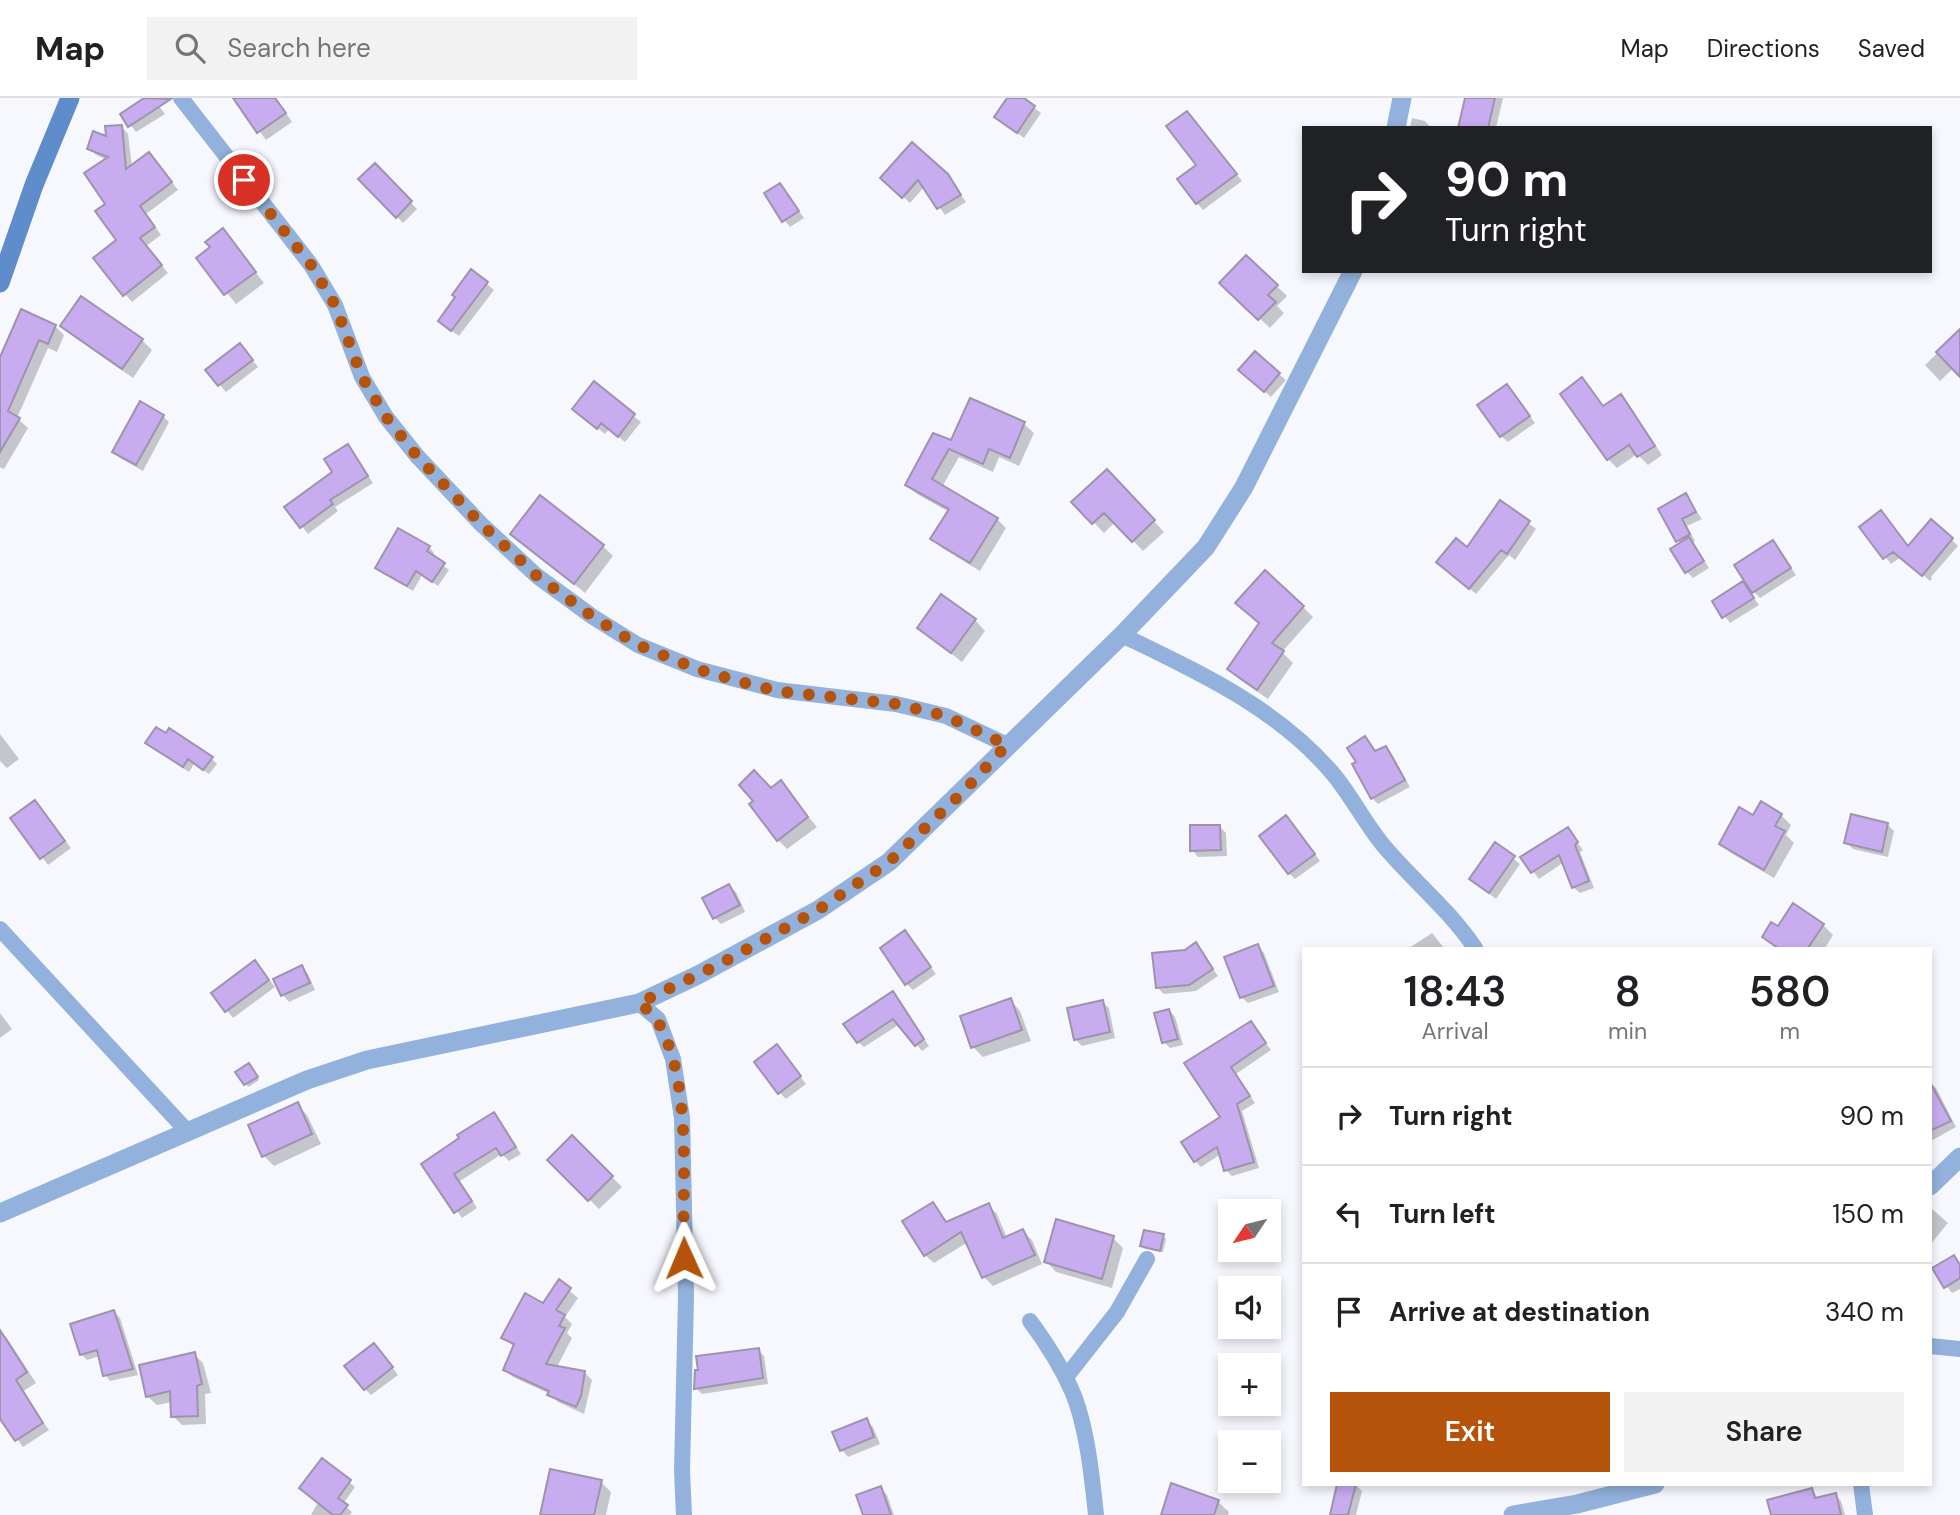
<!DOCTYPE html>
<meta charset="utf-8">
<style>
body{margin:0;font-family:"DM Sans",sans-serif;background:#f2f2f2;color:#202124;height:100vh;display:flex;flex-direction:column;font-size:26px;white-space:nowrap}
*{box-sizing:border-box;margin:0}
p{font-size:23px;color:#757577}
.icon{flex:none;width:38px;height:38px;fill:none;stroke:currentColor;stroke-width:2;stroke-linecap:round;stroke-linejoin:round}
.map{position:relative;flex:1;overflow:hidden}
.sheet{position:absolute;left:1302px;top:849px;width:630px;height:539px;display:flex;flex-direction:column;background:#fff;border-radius:0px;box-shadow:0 4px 10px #0003}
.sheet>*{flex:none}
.top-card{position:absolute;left:1302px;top:28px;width:630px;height:147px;border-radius:0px;box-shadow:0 4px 10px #0003;background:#202124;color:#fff;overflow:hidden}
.needle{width:46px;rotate:235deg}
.controls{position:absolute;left:1218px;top:1101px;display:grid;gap:14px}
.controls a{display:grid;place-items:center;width:63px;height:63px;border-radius:0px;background:#fff;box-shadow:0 4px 10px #0003;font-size:35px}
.pin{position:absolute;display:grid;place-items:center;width:60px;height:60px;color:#fff;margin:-30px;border:4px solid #fff;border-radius:50%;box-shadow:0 2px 7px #0007}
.me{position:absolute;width:77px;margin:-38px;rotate:359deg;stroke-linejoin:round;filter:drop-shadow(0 0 5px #0008)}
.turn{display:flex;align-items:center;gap:24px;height:147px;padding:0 28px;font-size:32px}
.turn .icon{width:91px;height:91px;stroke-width:2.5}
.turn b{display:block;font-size:49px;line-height:60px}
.eta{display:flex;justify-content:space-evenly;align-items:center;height:119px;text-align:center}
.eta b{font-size:42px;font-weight:600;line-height:49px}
.button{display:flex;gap:14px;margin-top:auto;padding:14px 28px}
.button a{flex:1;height:80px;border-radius:0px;background:#b45309;color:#fff;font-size:28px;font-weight:600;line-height:80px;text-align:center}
.button a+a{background:#f2f2f2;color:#202124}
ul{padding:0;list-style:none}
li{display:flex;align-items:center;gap:21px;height:98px;padding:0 28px;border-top:2px solid #e0e0e0}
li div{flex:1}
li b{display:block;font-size:26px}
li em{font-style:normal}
header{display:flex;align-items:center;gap:42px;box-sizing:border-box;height:98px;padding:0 35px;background:#fff;border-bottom:2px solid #e0e0e0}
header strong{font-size:33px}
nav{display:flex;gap:38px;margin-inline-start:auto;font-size:24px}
.search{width:490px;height:63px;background:#f2f2f2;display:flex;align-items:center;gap:18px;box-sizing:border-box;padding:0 24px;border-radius:0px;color:#757577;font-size:26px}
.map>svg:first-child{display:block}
.shadow{fill:#0003}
.building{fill:#c7acef;stroke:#9e93af;stroke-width:2}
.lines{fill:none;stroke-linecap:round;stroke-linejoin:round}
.minor{stroke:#92b1dc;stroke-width:16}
.tertiary{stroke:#92b1dc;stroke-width:19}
.secondary{stroke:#5f8dcb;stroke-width:19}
.route{stroke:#b45309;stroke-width:12;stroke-dasharray:0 21.6}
</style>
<header>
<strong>Map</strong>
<div class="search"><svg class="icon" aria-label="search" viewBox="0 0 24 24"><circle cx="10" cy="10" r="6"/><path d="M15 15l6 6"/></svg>Search here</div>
<nav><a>Map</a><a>Directions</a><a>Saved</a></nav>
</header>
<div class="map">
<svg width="1960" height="1417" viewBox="0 0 1960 1417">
<rect width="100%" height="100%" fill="#f7f8fe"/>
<path class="shadow" d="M 147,0 L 153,0 L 165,16 L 136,34 L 122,16 Z
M 235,0 L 276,0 L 292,24 L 266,42 Z
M 1009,0 L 1021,0 L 1041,15 L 1024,40 L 1003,25 Z
M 1467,0 L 1503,0 L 1496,30 L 1461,30 Z
M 1187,15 L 1242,83 L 1203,112 L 1197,105 L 1198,67 Z
M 1412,20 L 1425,23 L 1431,30 L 1410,30 Z
M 121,28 L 128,36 L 132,69 L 156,64 L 178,92 L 146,116 L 161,137 L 146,148 L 168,175 L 132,204 L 95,161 L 118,142 L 107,106 L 107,62 L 96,57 L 89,50 L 108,41 Z
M 375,67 L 417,111 L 403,125 L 361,81 Z
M 947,78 L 966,104 L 945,117 L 925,88 L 910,105 L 882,79 Z
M 780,87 L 804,120 L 790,129 L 784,122 Z
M 223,133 L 264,185 L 236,206 L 199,160 L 212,150 Z
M 1246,159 L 1287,198 L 1277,208 L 1284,215 L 1270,230 L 1222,185 Z
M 472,173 L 494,192 L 459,238 L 446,229 Z
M 55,228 L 64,237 L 57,254 L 48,250 L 17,320 L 28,330 L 4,371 L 0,369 L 0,264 Z
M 62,228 L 142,242 L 152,252 L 133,280 L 73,238 Z
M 1957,236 L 1960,239 L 1960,264 L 1940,283 L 1925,267 Z
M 246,254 L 258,269 L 226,294 L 207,272 Z
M 1279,276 L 1286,282 L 1271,299 L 1247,278 Z
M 1582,282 L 1604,309 L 1620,298 L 1629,307 L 1662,357 L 1648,367 L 1637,356 L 1617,370 L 1608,361 Z
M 594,286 L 641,324 L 625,344 L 609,331 L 605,336 L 581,317 Z
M 1513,295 L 1535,325 L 1508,344 L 1501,338 Z
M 163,318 L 169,324 L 143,373 L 120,360 L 114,354 Z
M 1024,326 L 1034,335 L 1019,368 L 999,359 L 993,374 L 959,359 L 942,389 L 997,421 L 1006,430 L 980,473 L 942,450 L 933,441 L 949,414 L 917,396 L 907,387 L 952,344 Z
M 347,348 L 373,385 L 335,409 L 338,413 L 308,436 L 287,409 L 334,374 Z
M 1117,383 L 1164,434 L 1143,453 L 1115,424 L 1104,435 L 1074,404 Z
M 1686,398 L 1702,421 L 1687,428 L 1695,443 L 1693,445 L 1709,470 L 1693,480 L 1687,474 L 1681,446 L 1661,411 Z
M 1500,404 L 1536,431 L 1515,462 L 1509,457 L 1476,496 L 1445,470 L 1467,452 Z
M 1862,429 L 1909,450 L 1951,441 L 1958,448 L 1931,479 L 1932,481 L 1930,483 L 1901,459 L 1891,466 Z
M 513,436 L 603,448 L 613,458 L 585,495 Z
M 1773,444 L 1796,477 L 1760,500 L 1752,492 Z
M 429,449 L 434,455 L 432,459 L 449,472 L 438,488 L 422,477 L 413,493 L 383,476 L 377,470 Z
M 1743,485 L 1759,507 L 1730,525 L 1714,504 Z
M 1303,509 L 1313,519 L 1282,554 L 1293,565 L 1268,601 L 1239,581 L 1229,571 Z
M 975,522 L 985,533 L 962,564 L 919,530 Z
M 0,636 L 19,661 L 7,670 L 0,663 Z
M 1365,640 L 1377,655 L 1386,650 L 1392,656 L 1410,689 L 1378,706 L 1372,700 L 1359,664 Z
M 153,650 L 211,660 L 217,666 L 209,676 L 194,666 L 189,674 Z
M 780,685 L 817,729 L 787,751 L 778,742 Z
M 35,704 L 71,750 L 48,767 L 13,721 Z
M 1781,717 L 1791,727 L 1786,737 L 1794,745 L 1774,780 L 1731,755 L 1721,745 L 1753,720 Z
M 1293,726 L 1320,763 L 1295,781 L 1289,775 Z
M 1887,726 L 1894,733 L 1888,759 L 1853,751 L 1846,744 Z
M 1220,729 L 1226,735 L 1227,758 L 1198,759 L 1192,752 Z
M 1567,731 L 1583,752 L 1580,754 L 1594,790 L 1580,795 L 1573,789 L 1564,764 L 1539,781 L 1523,760 Z
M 1496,747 L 1520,766 L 1496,801 L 1471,781 Z
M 729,788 L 736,794 L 745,814 L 721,826 L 715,820 Z
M 1823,827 L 1833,837 L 1825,850 L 1776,850 L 1764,839 L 1779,831 Z
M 905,834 L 936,876 L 913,892 L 907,886 Z
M 1432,835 L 1444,850 L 1409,850 Z
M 1196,847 L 1218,878 L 1196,893 L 1164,896 L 1157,889 L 1186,853 Z
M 1258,848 L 1264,855 L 1279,894 L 1248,905 L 1241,899 Z
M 301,869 L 308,876 L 315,892 L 289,904 L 283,897 L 276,881 Z
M 261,871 L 275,889 L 233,920 L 213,895 Z
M 898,901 L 929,948 L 922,953 L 900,926 L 864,949 L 858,944 Z
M 1010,902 L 1020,913 L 1031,943 L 983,959 L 973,949 Z
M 1102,904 L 1109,910 L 1115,940 L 1082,948 L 1075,941 Z
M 1169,912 L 1175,919 L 1183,947 L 1170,950 L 1164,944 Z
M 0,915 L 12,931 L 0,940 Z
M 1251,925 L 1271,952 L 1236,976 L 1255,1005 L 1242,1013 L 1259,1070 L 1232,1078 L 1226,1072 L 1221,1056 L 1201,1069 L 1195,1063 L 1223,1020 L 1186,966 Z
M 783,955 L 806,986 L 786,1001 L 780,995 Z
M 252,970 L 259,982 L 248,989 L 238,974 Z
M 1930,985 L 1936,990 L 1956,1029 L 1931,1043 Z
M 297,1007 L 307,1017 L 321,1046 L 274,1068 L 264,1058 Z
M 494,1016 L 521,1056 L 509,1063 L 502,1056 L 460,1083 L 477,1110 L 462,1120 L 424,1066 Z
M 572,1039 L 622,1089 L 599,1111 L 550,1062 Z
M 933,1106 L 948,1125 L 988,1107 L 997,1116 L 1007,1140 L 1023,1133 L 1032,1142 L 1042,1166 L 993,1188 L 984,1179 L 968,1144 L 934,1165 L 925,1157 Z
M 1931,1110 L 1948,1125 L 1930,1147 L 1930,1111 Z
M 1163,1138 L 1166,1141 L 1163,1154 L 1145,1151 L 1142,1148 Z
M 1113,1140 L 1123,1150 L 1112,1190 L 1056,1174 L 1046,1163 Z
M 1953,1159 L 1960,1166 L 1960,1191 L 1952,1195 L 1934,1171 Z
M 559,1184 L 578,1200 L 565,1219 L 572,1226 L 567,1235 L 572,1240 L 557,1269 L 584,1274 L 592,1282 L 584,1316 L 558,1304 L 550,1296 L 513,1279 L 505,1271 L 514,1249 L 503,1239 L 543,1207 Z
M 114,1214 L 120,1220 L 138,1277 L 110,1283 L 105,1277 L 100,1258 L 87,1262 L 81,1256 Z
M 0,1233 L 7,1240 L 36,1285 L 22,1294 L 12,1284 L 0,1247 Z
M 758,1252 L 764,1258 L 768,1286 L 702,1296 L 696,1290 Z
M 380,1253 L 398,1277 L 371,1297 L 365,1291 Z
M 194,1256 L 203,1265 L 211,1295 L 205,1296 L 206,1326 L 182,1327 L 173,1318 L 172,1304 L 157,1307 L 147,1298 Z
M 25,1299 L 49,1332 L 23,1349 L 0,1317 L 0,1309 Z
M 866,1322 L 873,1329 L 880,1346 L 848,1359 L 842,1352 Z
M 323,1362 L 355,1389 L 343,1406 L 352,1414 L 350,1417 L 311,1417 L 318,1404 Z
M 601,1384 L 611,1394 L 606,1417 L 542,1417 Z
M 1339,1386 L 1356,1387 L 1362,1393 L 1356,1417 L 1332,1417 Z
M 1173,1387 L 1218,1404 L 1229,1414 L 1228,1417 L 1163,1417 Z
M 881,1390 L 887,1397 L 894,1417 L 865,1417 Z
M 1812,1392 L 1819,1401 L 1835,1397 L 1841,1403 L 1845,1417 L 1772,1417 Z"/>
<path class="building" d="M 144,0 L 171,1 L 128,29 L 120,16 Z
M 233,0 L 275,0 L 286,15 L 257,35 Z
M 1007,0 L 1024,0 L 1035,8 L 1017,35 L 994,19 Z
M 1465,0 L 1495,0 L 1488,30 L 1458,30 Z
M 1187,13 L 1237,76 L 1196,106 L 1177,81 L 1196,67 L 1166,28 Z
M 122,27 L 126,71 L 149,54 L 172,84 L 140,108 L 155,129 L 140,140 L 162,167 L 123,198 L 93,160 L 116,142 L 95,113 L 105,106 L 84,75 L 108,59 L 87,51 L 93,33 L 106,38 L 105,28 Z
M 912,44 L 948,76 L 961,97 L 937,111 L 918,82 L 902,100 L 880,80 Z
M 375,65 L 412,103 L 396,120 L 358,81 Z
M 780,85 L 799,113 L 782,124 L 764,95 Z
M 223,130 L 256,174 L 224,197 L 196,160 L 210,149 L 205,144 Z
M 1246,157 L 1278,187 L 1268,197 L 1276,204 L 1258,222 L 1219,185 Z
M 471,171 L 488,184 L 451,233 L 438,223 L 455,199 L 452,197 Z
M 81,198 L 143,241 L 122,271 L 60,228 Z
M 21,211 L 56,227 L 48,246 L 39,242 L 8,313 L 20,320 L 0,354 L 0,259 Z
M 1960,231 L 1960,279 L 1936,254 Z
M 240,245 L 253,262 L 218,288 L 205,272 Z
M 1255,253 L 1280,275 L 1264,294 L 1238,272 Z
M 1582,279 L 1603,308 L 1621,296 L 1655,348 L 1637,359 L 1629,347 L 1607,362 L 1560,296 Z
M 594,283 L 635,316 L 618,339 L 601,325 L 597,331 L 572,311 Z
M 1507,286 L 1530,318 L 1500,339 L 1477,307 Z
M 970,300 L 1025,324 L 1010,360 L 989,351 L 983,366 L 949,351 L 932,381 L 998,420 L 970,465 L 930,441 L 949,411 L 905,387 L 933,335 L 951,342 Z
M 140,303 L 164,317 L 136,367 L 112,354 Z
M 348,346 L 368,378 L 330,402 L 333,406 L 300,430 L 284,409 L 332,374 L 324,361 Z
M 1107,371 L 1155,422 L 1132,444 L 1104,415 L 1092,426 L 1071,404 Z
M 1686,395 L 1696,414 L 1682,421 L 1690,436 L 1676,444 L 1658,411 Z
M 540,397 L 604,447 L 574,486 L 510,436 Z
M 1500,402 L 1530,423 L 1507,456 L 1501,452 L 1469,491 L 1436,464 L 1456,440 L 1467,449 Z
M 1881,412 L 1908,448 L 1931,421 L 1953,440 L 1922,478 L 1893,454 L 1883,461 L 1859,429 Z
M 398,430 L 430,448 L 427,453 L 445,465 L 432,484 L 416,473 L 407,488 L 375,470 Z
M 1689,439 L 1704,463 L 1685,475 L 1670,451 Z
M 1773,442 L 1791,470 L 1752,495 L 1734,467 Z
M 1265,472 L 1304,508 L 1272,545 L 1284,553 L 1257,592 L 1227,571 L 1259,525 L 1235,505 Z
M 1743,483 L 1754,500 L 1722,520 L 1712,503 Z
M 941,496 L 976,521 L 951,555 L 917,530 Z
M 156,629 L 166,635 L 169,630 L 213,659 L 203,672 L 188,661 L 183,669 L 145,645 Z
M 1365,638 L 1375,653 L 1386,648 L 1405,682 L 1371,701 L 1352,666 L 1356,664 L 1347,650 Z
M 754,672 L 771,690 L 781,682 L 808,719 L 777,743 L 749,706 L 753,703 L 739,687 Z
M 35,702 L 65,743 L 40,761 L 10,720 Z
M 1761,703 L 1782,716 L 1775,728 L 1785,733 L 1764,772 L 1719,746 L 1739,709 L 1753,717 Z
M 1851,716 L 1888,725 L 1882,754 L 1844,745 Z
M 1286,717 L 1315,756 L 1288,776 L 1259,738 Z
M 1190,727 L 1220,727 L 1221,752 L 1190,753 Z
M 1568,729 L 1578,744 L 1575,747 L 1589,783 L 1572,790 L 1559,757 L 1531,775 L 1520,759 Z
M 1495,744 L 1515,758 L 1489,795 L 1469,781 Z
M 729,786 L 740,807 L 713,821 L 702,800 Z
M 1793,805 L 1824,826 L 1808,850 L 1778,850 L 1762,839 L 1771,824 L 1778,828 Z
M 905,832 L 931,869 L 905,887 L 880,850 Z
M 1196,844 L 1213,871 L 1189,887 L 1156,890 L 1152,855 L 1185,852 Z
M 1258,846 L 1274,888 L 1240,900 L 1224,859 Z
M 255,862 L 269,882 L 225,914 L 211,895 Z
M 302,867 L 310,885 L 281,898 L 273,881 Z
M 893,893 L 924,941 L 915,948 L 893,921 L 857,945 L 843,926 Z
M 1011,900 L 1022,932 L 971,950 L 960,918 Z
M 1103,902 L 1110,934 L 1074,942 L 1067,910 Z
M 1169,911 L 1178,941 L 1162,945 L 1154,915 Z
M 1251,923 L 1266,945 L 1231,969 L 1250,998 L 1237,1006 L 1254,1064 L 1224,1073 L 1217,1049 L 1194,1064 L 1181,1044 L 1220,1019 L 1184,965 Z
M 777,946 L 801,978 L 778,996 L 754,964 Z
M 249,965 L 258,979 L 244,987 L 235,974 Z
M 1930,984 L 1951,1023 L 1930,1033 Z
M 298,1004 L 312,1036 L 262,1059 L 248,1027 Z
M 494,1014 L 516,1049 L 501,1058 L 496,1050 L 454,1076 L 472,1103 L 454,1115 L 421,1066 L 459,1040 L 457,1037 Z
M 572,1037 L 613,1078 L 588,1103 L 547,1062 Z
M 933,1104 L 946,1124 L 989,1105 L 1003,1140 L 1023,1131 L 1035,1157 L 982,1180 L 961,1134 L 924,1158 L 902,1123 Z
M 1056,1121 L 1114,1138 L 1102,1181 L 1044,1164 Z
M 1144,1132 L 1164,1136 L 1160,1153 L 1140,1148 Z
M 1954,1157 L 1960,1167 L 1960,1180 L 1944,1190 L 1932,1170 Z
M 559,1181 L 571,1190 L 556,1212 L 565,1217 L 559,1228 L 565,1230 L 546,1266 L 585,1273 L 581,1298 L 576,1309 L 547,1297 L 549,1293 L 503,1272 L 514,1246 L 501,1240 L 525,1195 L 543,1205 Z
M 114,1212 L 133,1271 L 103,1278 L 97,1252 L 80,1257 L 70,1226 Z
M 0,1232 L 27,1274 L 16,1282 L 43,1325 L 15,1343 L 0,1321 Z
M 374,1245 L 393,1269 L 364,1292 L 344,1268 Z
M 759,1250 L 763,1280 L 694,1291 L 695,1272 L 698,1272 L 696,1258 Z
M 195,1254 L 202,1286 L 197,1288 L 198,1318 L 171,1319 L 170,1293 L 146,1299 L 139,1267 Z
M 867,1320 L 874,1339 L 840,1353 L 832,1334 Z
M 322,1360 L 351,1382 L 338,1400 L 348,1407 L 340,1417 L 333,1417 L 299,1390 Z
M 550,1371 L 602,1382 L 594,1417 L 540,1417 Z
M 1171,1385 L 1219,1402 L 1214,1417 L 1161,1417 Z
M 1337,1386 L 1356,1386 L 1348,1417 L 1330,1417 Z
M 881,1388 L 891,1417 L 863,1417 L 856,1397 Z
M 1812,1390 L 1815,1400 L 1836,1395 L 1841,1417 L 1771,1417 L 1767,1402 Z"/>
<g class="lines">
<path class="minor" d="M 181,0 L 311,167 L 335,207 L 362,279 L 386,319 L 417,358 L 482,427 L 537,478 L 593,519 L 638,547 L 697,571 L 777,592 L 896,606 L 946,618 L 1007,647
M 1122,537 C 1198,574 1278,610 1334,677 C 1352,699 1365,725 1383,747 C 1413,783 1448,810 1475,850
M 0,831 L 187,1033
M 639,905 L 658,921 L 673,961 L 682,1020 L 686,1199 L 682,1373 L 684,1417
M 1030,1223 C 1047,1246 1061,1268 1072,1293 C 1087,1328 1092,1379 1096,1417
M 1930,1248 L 1960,1251
M 1066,1279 L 1117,1214 L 1147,1161
M 1861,1386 L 1865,1417"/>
<path class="tertiary" d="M 1396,30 L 1402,0
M 1930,1088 L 1960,1059
M 0,1115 L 307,982 L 367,962 L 639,905 L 698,877 L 818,812 L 889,764 L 1122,537 L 1206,449 L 1244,389 L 1353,173
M 1513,1417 L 1577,1406 L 1655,1386"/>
<path class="secondary" d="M 0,185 L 34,87 L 70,0"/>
</g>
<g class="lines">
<path class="route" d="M 244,82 L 311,167 L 335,207 L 362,279 L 386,319 L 417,358 L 482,427 L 519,461 L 537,478 L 593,519 L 638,547 L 697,571 L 741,584 L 777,593 L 896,606 L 946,618 L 1007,647 L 962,695 L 889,764 L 818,812 L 718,867 L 639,905 C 645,910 654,916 658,924 C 694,987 681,1089 684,1160"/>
</g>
</svg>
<div class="controls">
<a><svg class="needle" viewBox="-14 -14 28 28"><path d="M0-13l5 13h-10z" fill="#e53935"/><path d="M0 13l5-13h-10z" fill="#757577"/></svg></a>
<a><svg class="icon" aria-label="sound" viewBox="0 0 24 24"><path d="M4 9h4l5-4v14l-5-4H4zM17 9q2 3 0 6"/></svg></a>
<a>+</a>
<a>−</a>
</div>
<div class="pin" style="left:244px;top:82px;background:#d93025"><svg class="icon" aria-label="arrive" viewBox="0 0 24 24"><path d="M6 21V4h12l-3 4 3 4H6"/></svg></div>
<svg class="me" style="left:684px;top:1160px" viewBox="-20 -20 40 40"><path d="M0-17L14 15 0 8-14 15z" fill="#b45309" stroke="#fff" stroke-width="4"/></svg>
<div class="top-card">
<div class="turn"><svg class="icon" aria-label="right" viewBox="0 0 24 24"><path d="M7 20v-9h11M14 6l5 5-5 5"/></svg><div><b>90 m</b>Turn right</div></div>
</div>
<section class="sheet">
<div class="eta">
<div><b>18:43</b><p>Arrival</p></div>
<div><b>8</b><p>min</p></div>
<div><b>580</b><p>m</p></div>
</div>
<ul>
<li><svg class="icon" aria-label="right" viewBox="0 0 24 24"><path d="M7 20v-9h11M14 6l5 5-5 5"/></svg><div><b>Turn right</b></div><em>90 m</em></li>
<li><svg class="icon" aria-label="left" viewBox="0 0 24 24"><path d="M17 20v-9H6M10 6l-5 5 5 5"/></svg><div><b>Turn left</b></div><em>150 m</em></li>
<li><svg class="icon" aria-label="arrive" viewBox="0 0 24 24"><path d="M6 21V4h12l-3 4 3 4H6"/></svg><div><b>Arrive at destination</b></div><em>340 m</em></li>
</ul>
<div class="button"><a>Exit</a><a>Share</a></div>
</section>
</div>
